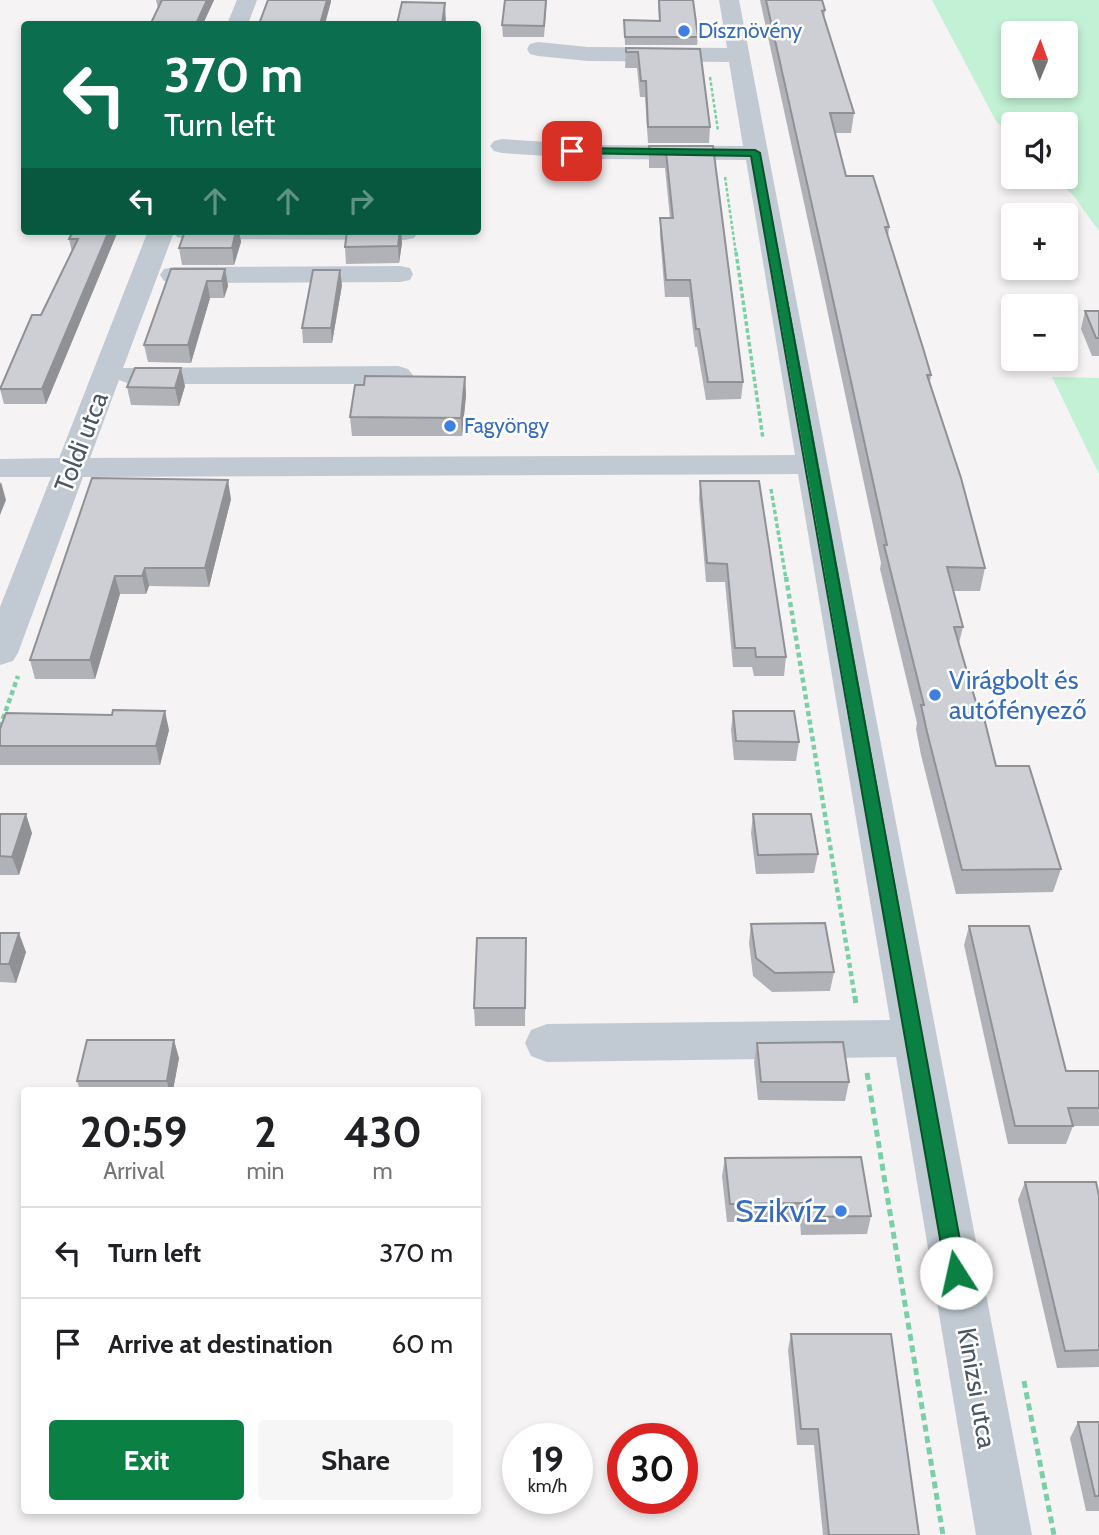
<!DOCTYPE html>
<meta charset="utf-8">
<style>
body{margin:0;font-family:Cabin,sans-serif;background:#f6f6f6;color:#202124;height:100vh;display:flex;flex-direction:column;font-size:26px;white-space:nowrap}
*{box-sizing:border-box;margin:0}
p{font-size:23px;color:#757577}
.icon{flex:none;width:38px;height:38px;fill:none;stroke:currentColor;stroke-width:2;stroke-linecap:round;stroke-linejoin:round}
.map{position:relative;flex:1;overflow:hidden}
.side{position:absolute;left:21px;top:1087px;width:460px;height:427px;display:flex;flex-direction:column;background:#fff;border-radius:7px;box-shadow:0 4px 10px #0003}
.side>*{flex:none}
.banner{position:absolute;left:21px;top:21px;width:460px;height:214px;border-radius:7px;box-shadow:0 4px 10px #0003;background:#0b6e4f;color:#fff;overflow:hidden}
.needle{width:46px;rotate:1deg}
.tools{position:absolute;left:1001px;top:21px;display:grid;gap:14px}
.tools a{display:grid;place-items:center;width:77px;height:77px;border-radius:7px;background:#fff;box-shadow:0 4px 10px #0003;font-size:35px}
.speed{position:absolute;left:502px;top:1423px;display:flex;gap:14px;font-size:35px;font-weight:700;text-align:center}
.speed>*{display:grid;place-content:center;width:91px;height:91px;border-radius:50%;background:#fff;box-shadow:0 4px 10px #0003;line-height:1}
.speed small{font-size:18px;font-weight:400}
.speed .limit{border:10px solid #d22;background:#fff;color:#111}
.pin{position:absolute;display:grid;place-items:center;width:60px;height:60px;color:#fff;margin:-30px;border-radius:14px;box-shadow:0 4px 10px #0006}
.me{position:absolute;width:77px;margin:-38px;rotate:350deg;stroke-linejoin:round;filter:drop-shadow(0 0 5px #0008)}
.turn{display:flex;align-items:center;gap:24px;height:147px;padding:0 28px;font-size:32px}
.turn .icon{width:91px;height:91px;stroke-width:2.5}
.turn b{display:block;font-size:49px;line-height:60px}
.lanes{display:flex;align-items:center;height:66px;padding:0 28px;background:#0003;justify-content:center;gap:35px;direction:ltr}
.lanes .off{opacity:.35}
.eta{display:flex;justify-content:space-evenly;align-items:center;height:119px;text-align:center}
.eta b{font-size:42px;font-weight:700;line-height:49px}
.button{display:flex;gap:14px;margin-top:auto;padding:14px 28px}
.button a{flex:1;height:80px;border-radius:7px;background:#0b8043;color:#fff;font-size:28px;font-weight:700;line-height:80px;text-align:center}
.button a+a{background:#f6f6f6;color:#202124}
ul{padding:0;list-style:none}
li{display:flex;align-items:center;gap:21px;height:91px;padding:0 28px;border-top:2px solid #e0e0e0}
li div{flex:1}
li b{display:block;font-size:26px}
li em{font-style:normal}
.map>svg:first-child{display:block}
.green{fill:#c3f1d5;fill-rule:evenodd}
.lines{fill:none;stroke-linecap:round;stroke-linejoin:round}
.path-far3{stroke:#7ad0a6;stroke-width:2.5;stroke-dasharray:3.5 2;stroke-linecap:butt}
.path-far2{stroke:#7ad0a6;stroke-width:3.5;stroke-dasharray:4.5 2.5;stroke-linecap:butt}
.path-far1{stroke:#7ad0a6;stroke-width:4.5;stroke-dasharray:5 3.5;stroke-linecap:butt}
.path{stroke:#7ad0a6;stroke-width:5;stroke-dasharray:7 4.5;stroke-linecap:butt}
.minor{fill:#c1cad2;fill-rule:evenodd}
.wall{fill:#b0b2b7}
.shaded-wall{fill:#909195}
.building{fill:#cdcfd5;stroke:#909195;stroke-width:2}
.route{fill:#0b8043;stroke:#07532c;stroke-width:2}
.shop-dot{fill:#3f7fe0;stroke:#fff;stroke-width:2.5}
.labels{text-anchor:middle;stroke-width:5;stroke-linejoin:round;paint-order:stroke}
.far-shop-label{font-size:21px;fill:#366cbe;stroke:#fff;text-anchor:start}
.street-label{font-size:26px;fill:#4a5661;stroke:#fff}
.shop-label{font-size:26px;fill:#366cbe;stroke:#fff;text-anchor:start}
.near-shop-label{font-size:32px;fill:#366cbe;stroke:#fff;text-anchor:end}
</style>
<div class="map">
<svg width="1099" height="1535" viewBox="0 0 1099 1535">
<rect width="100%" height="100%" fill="#f5f3f3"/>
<path class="green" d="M 932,0 L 1099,0 L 1099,231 L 1073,195 L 1054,177 L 1066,177 L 1066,124 L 1013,124 L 1013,138 L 996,121 ZM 1013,33 L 1066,33 L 1066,86 L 1013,86 Z
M 1052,377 L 1099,378 L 1099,474 Z"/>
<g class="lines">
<path class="path-far3" d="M 710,77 L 718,131
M 725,177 L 736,254"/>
<path class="path-far2" d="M 736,252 L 763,439
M 771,489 L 786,579"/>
<path class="path-far1" d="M 786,577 L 855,998
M 0,727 L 18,676"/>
<path class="path" d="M 855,996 L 856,1005
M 867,1073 L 943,1535
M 1024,1381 L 1054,1535"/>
<path class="minor" d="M 237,0 L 257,0 L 248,24 L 227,24 Z
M 719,0 L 739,0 L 1032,1535 L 976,1535 L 896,1057 L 547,1062 L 531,1056 L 525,1043 L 531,1030 L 547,1024 L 890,1020 L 798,474 L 83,477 L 18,653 L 13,661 L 0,665 L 0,607 L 51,477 L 0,477 L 0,459 L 59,458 L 148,231 L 418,232 L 414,238 L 405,240 L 186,239 L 177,237 L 174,232 L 123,368 L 398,366 L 408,369 L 413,375 L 408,381 L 398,384 L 130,384 L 119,380 L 90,458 L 795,455 L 746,160 L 595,159 L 502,153 L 494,151 L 490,146 L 494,141 L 502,139 L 595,145 L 743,146 L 729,62 L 588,61 L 538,56 L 530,54 L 527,49 L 530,44 L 538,42 L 588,47 L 727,48 Z
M 400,266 L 410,268 L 413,274 L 410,280 L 400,282 L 174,283 L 164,281 L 160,275 L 164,269 L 174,267 Z"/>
</g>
<path class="wall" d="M 156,0 L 214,0 L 203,24 L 151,24 L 151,23 L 158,8 Z
M 505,0 L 547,0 L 544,37 L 503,37 L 502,25 Z
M 658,0 L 693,0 L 698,37 L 697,45 L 625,45 L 624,20 L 659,21 Z
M 760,0 L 822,0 L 825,10 L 824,19 L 854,113 L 851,133 L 835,133 L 846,176 L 889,227 L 888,236 L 931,375 L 930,382 L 985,568 L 980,591 L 953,591 L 963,627 L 959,643 L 996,766 L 1061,869 L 1053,892 L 956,894 L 921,755 L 916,729 L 917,723 L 880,569 L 881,563 L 821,281 Z
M 626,48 L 700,49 L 710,127 L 709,143 L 648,143 L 645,97 L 640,97 L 637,68 L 625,68 Z
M 649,146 L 713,146 L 743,382 L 741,399 L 706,400 L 697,347 L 695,347 L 689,297 L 665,297 L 660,235 L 660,218 L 670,218 L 665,168 L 649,168 Z
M 73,231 L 118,231 L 46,404 L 4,404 L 0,389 L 41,315 L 72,252 L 69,239 Z
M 185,231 L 239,231 L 241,242 L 234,265 L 182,265 L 179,248 Z
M 347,231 L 401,231 L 402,243 L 399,263 L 346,264 L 345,247 Z
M 171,269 L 225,269 L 228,286 L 224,298 L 210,298 L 191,363 L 148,362 L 144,345 Z
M 342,285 L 332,343 L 303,343 L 302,328 Z
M 1085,311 L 1099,311 L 1099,356 L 1092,356 L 1081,329 Z
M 465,377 L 466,395 L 462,436 L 352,436 L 350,417 L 364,385 Z
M 185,386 L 179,406 L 131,405 L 127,387 Z
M 92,478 L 231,499 L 209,587 L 149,586 L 146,594 L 120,594 L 95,679 L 35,679 L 30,660 Z
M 700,481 L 786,657 L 784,676 L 754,676 L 752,667 L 733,667 L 725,582 L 706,582 L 699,499 Z
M 733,711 L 799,742 L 796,761 L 734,760 L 731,730 Z
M 0,729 L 169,730 L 160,765 L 0,765 Z
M 0,814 L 32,833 L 19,875 L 0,875 Z
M 753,814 L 818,854 L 814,873 L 756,874 L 751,833 Z
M 751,924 L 834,972 L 830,991 L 772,992 L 753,976 L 749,943 Z
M 969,926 L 1066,1071 L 1099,1071 L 1099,1126 L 1073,1126 L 1066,1144 L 1008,1144 L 964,945 Z
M 0,933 L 26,952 L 16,983 L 0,982 Z
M 526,938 L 525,1026 L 475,1026 L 474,1008 Z
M 757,1043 L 849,1082 L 845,1101 L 758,1100 L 754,1062 Z
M 179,1058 L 173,1090 L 80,1090 L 77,1081 Z
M 725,1158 L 871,1216 L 867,1234 L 801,1235 L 800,1221 L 727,1222 L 722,1176 Z
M 1025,1182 L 1099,1196 L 1099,1367 L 1057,1368 L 1018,1200 Z
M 791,1334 L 919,1535 L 823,1535 L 814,1445 L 797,1445 L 788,1350 Z
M 1078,1422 L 1099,1422 L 1099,1511 L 1086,1511 L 1070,1438 Z"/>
<path class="shaded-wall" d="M 207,0 L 214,0 L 203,24 L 196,24 Z
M 327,0 L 331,0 L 331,2 L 325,24 L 320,24 Z
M 445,3 L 446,24 L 442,24 Z
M 109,231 L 118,231 L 46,404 L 42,389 Z
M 236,231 L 239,231 L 241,242 L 234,265 L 232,248 Z
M 400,231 L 401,231 L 402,243 L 399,263 L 398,246 Z
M 225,269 L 228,286 L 224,298 L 222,281 Z
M 340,270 L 342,285 L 332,343 L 331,328 Z
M 207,281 L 210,298 L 191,363 L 188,345 Z
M 181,368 L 185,386 L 179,406 L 175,388 Z
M 465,377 L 466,395 L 462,436 L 461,418 Z
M 228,480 L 231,499 L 209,587 L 205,568 Z
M 1,482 L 6,500 L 0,515 L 0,484 Z
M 145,568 L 149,586 L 146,594 L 142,576 Z
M 115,576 L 120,594 L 95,679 L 90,660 Z
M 165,711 L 169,730 L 160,765 L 156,746 Z
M 26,814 L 32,833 L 19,875 L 12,857 Z
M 19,933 L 26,952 L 16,983 L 9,964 Z
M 174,1040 L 179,1058 L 173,1090 L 169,1090 L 167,1081 Z"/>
<path class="building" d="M 162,0 L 207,0 L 196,24 L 158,24 L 159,23 L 151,23 Z
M 268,0 L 327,0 L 320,24 L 259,24 Z
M 505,0 L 546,0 L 544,26 L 502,25 Z
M 659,0 L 693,0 L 698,37 L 625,37 L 624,20 L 660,21 Z
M 766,0 L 822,0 L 825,10 L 822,11 L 854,113 L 830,113 L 846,176 L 873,176 L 889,227 L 885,227 L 923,348 L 931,375 L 927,375 L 961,478 L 985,568 L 947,567 L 963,627 L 954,627 L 977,706 L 981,706 L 996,766 L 1029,766 L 1061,869 L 962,870 L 927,732 L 921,705 L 924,705 L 884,545 L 887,545 L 824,259 Z
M 402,2 L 445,3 L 442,24 L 397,24 Z
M 626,48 L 700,49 L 710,127 L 648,127 L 646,81 L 641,81 L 638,52 L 626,52 Z
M 649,146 L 713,146 L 743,382 L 708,382 L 699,329 L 696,329 L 690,280 L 666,280 L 660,218 L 673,218 L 666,152 L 650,152 Z
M 73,231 L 109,231 L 42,389 L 0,389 L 32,315 L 41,315 L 78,239 L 69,239 Z
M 185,231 L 236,231 L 232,248 L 179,248 Z
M 347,231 L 400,231 L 398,246 L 345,247 Z
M 171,269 L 225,269 L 222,281 L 207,281 L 188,345 L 144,345 Z
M 313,270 L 340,270 L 331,328 L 302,328 Z
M 1085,311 L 1099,311 L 1099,338 L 1096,338 Z
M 135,368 L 181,368 L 175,388 L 127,387 Z
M 365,376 L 465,377 L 461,418 L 350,417 L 355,385 L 364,385 Z
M 92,478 L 228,480 L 205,568 L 145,568 L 142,576 L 115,576 L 90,660 L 30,660 Z
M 700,481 L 759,481 L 786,657 L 756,657 L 755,648 L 735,648 L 727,564 L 707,563 Z
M 113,710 L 165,711 L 156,746 L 0,746 L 0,729 L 6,713 L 112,715 Z
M 733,711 L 794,711 L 799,742 L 736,741 Z
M 0,814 L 26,814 L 12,857 L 0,856 Z
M 753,814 L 811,814 L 818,854 L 758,855 Z
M 825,923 L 834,972 L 775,973 L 756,958 L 751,924 Z
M 969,926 L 1029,926 L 1066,1071 L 1099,1071 L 1099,1108 L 1068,1108 L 1073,1126 L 1015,1126 Z
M 0,933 L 19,933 L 9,964 L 0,964 Z
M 477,938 L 526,938 L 525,1008 L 474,1008 Z
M 87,1040 L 174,1040 L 167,1081 L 77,1081 Z
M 843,1042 L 849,1082 L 761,1082 L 757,1043 Z
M 861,1157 L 871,1216 L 805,1217 L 803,1203 L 730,1204 L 725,1158 Z
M 1025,1182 L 1096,1182 L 1099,1196 L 1099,1350 L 1065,1351 Z
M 791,1334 L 891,1334 L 919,1535 L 829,1535 L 818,1429 L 801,1429 Z
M 1078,1422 L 1099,1422 L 1099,1496 L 1095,1496 Z"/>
<path class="route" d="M 572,148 L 755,150 L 760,153 C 832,526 897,900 966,1273 L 963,1280 L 956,1283 L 949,1280 L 946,1273 C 880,901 819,528 751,156 L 568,153 L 567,151 Z"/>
<g class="shop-dot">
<circle cx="684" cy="31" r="7"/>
<circle cx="450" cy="426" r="7"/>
<circle cx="935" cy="695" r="7"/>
<circle cx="841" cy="1211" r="7"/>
</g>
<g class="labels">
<g class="far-shop-label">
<text x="698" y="38">Dísznövény</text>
<text x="464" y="433">Fagyöngy</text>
</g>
<g class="street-label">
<text transform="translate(81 442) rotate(-69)" y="9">Toldi utca</text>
<text transform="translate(977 1388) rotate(80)" y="9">Kinizsi utca</text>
</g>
<g class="shop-label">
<text x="949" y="689">Virágbolt és<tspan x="949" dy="30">autófényező</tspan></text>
</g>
<g class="near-shop-label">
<text x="827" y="1222">Szikvíz</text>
</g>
</g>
</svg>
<div class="tools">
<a><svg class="needle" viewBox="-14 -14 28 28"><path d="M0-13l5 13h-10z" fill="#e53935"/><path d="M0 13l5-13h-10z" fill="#757577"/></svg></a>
<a><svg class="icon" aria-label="sound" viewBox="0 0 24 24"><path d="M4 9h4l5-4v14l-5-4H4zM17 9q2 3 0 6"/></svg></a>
<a>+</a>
<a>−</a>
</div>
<div class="speed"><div>19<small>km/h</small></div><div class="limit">30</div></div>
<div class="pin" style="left:572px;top:151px;background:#d93025"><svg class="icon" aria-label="arrive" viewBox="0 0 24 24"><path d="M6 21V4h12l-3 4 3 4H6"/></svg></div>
<svg class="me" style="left:956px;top:1273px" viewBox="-20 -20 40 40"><circle r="19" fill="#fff"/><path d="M0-13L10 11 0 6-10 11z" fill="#0b8043"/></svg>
<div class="banner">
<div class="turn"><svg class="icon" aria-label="left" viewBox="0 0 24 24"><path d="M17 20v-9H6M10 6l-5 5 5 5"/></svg><div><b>370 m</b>Turn left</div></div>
<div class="lanes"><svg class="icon" aria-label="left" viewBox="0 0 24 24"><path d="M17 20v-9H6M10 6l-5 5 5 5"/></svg><svg class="icon off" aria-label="ahead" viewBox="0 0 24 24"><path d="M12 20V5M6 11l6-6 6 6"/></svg><svg class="icon off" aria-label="ahead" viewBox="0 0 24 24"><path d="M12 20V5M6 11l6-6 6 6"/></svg><svg class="icon off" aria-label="right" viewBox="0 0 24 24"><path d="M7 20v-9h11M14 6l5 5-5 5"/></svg></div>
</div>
<section class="side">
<div class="eta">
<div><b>20:59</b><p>Arrival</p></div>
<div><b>2</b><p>min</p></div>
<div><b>430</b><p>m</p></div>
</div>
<ul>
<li><svg class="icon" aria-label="left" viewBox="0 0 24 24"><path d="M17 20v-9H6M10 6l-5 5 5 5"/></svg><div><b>Turn left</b></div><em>370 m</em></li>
<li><svg class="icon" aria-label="arrive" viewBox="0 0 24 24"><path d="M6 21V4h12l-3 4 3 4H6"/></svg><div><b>Arrive at destination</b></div><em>60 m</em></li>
</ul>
<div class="button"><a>Exit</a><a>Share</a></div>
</section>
</div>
